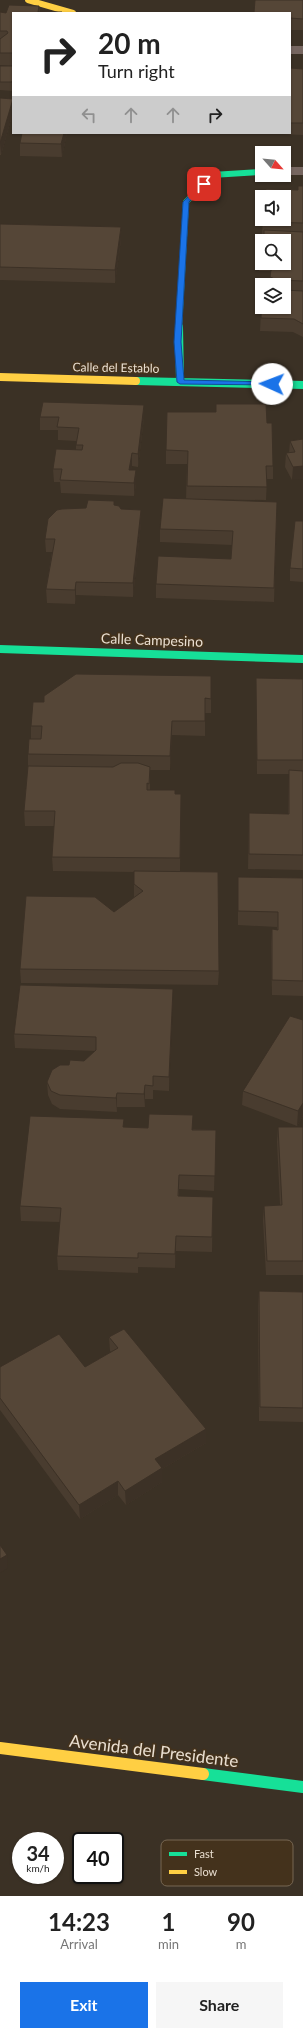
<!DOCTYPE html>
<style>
body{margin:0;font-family:Lato,sans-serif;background:#f6f6f6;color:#222;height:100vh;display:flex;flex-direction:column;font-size:15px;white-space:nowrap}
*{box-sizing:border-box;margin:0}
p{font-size:13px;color:#767676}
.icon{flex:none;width:22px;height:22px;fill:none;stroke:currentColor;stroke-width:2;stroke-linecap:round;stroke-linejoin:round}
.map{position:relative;height:1896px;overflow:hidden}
.side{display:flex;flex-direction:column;background:#fff;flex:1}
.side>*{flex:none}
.hud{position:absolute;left:12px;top:12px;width:279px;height:122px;border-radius:0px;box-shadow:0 1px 3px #0004;background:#fff;color:#222;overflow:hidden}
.needle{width:26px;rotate:117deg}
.fabs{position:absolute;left:255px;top:146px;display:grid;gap:8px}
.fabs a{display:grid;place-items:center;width:36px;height:36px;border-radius:0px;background:#fff;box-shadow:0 1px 3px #0004;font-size:20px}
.speed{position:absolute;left:12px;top:1832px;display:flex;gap:8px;font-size:20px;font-weight:700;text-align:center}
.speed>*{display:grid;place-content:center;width:52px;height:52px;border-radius:50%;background:#fff;box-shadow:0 1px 3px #0004;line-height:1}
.speed small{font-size:10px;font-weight:400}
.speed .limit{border:2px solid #111;border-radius:6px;background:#fff;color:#111}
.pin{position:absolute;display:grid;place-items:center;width:34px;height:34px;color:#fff;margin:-17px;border-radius:8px;box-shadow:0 2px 6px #0006}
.me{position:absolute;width:44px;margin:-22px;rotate:272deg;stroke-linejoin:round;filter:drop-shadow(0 0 3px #0008)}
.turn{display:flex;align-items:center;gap:14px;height:84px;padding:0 20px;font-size:18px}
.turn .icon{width:52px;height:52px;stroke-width:2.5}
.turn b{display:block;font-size:28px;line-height:34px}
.lanes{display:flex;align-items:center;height:38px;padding:0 20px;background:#0003;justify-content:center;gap:20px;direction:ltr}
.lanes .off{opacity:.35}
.eta{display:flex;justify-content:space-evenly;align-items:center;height:68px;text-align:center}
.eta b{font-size:24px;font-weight:700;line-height:28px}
.action{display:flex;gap:8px;margin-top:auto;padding:8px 20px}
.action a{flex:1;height:46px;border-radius:0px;background:#1a73e8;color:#fff;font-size:16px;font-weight:700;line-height:46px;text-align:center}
.action a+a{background:#f6f6f6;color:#222}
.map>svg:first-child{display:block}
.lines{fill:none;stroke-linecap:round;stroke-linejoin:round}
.street{fill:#766660;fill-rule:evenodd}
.fast-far2{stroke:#16e098;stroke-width:6}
.fast-far1{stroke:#16e098;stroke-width:8}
.fast{stroke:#16e098;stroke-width:12}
.slow-far2{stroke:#ffcf43;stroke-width:6}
.slow-far1{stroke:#ffcf43;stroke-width:8}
.slow{stroke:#ffcf43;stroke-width:12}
.wall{fill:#493c2f;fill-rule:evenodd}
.shaded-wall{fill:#3c3126}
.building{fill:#554637;stroke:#3c3126}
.route{fill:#1a73e8;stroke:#114b97}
.labels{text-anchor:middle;stroke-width:3.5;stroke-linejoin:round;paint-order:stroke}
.far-street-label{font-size:12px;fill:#eadfd1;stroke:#44321c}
.street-label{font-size:14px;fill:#eadfd1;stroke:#44321c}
.near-street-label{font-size:17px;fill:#eadfd1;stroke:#44321c}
.key{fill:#44321c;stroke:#766652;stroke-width:1}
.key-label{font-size:11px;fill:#eadfd1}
</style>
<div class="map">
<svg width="303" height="1896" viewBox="0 0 303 1896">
<rect width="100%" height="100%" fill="#3b3125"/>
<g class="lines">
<path class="street" d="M 290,46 L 303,46 L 303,54 L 290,54 Z
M 284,167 L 303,167 L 303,175 L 283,175 Z"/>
<path class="fast-far2" d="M 179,328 L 186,202 L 212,175 L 262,172"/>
<path class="fast-far1" d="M 179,327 L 180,381
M 136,381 L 303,385
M 0,649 L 303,659"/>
<path class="fast" d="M 203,1774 L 303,1787"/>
<path class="slow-far2" d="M 28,0 L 73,13"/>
<path class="slow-far1" d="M 0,377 L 136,381"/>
<path class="slow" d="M 0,1748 L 203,1774"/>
</g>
<path class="wall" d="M 303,0 L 303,30 L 290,30 L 290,13 Z
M 39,6 L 40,12 L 13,13 L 13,66 L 0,65 L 0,12 L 6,13 Z
M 0,66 L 13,66 L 13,91 L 0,90 Z
M 290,68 L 303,69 L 303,135 L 279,134 L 279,133 L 290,133 Z
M 0,98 L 13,99 L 13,112 L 1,155 L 0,155 Z
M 22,133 L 67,133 L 62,157 L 20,156 L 20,143 Z
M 298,186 L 303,186 L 303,337 L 293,332 L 260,331 L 262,290 L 262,307 L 284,307 L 284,285 L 270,285 L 271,271 L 259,271 L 260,243 L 262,243 L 262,263 L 284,263 L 284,241 L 264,241 L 264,234 L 262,234 L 263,219 L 260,219 L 261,197 L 265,197 L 266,189 L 298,190 ZM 262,197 L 284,197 L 284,219 L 262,219 Z
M 0,224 L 121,227 L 121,240 L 115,283 L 0,280 Z
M 40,417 L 144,418 L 138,467 L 132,466 L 131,470 L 136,484 L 134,496 L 61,493 L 60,482 L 54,482 L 53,469 L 76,450 L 76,441 L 58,440 L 58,430 L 40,430 Z
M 267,423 L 273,466 L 273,479 L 267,479 L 266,500 L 186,499 L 187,464 L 166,464 L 166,450 Z
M 303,439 L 292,480 L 285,467 L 286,453 L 289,453 L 290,441 Z
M 114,501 L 114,505 L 121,509 L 141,510 L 141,523 L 133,597 L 76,595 L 75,604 L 47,603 L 46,589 L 52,552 L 46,552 L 45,539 L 86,508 Z
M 277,502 L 274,602 L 156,598 L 156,584 L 231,559 L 232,545 L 160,542 L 160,529 Z
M 303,521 L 303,582 L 290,581 L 290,568 Z
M 256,678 L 303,679 L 303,870 L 248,869 L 249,813 L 288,814 L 289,774 L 257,774 L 256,692 Z
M 44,696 L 211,699 L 211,713 L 205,713 L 205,736 L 172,735 L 170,770 L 150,770 L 150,790 L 175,794 L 181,794 L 180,872 L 219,971 L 218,985 L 21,983 L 20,969 L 114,912 L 134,898 L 134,872 L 53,871 L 52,857 L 54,826 L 25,826 L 24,811 L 28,766 L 28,754 L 31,739 L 31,726 L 44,702 Z
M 303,870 L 303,996 L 272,995 L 271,944 L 272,929 L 277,930 L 277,927 L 238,925 L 238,877 L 303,878 Z
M 173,989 L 169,1091 L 153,1090 L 153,1099 L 145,1099 L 145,1107 L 117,1107 L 117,1112 L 60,1109 L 52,1104 L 48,1095 L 47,1082 L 69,1065 L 84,1061 L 95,1051 L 15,1048 L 14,1034 Z
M 303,1020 L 303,1116 L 297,1126 L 242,1105 L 243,1091 Z
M 124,1127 L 216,1130 L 214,1191 L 179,1189 L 179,1196 L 213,1197 L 212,1252 L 176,1251 L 175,1268 L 138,1267 L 138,1273 L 58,1270 L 57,1256 L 60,1222 L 21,1221 L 20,1206 Z
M 278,1127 L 303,1127 L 303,1275 L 266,1275 L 263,1220 L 264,1206 L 280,1205 L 277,1142 Z
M 259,1291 L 303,1292 L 303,1422 L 259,1421 L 258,1305 Z
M 109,1337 L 206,1443 L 162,1469 L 162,1482 L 126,1505 L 118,1495 L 80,1519 L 0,1410 L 0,1367 L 85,1367 L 111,1352 L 110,1351 Z"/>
<path class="shaded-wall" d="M 13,99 L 13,112 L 1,155 L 0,143 Z
M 64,133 L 67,133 L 62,157 L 61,144 Z
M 121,227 L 121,240 L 115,283 L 115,270 Z
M 144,405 L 144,418 L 138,467 L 138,454 Z
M 132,453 L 132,466 L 129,483 L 129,470 Z
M 303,466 L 303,479 L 292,480 L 293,467 Z
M 136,470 L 136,484 L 134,496 L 134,483 Z
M 141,510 L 141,523 L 133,597 L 133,583 Z
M 76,582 L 76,595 L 75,604 L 75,590 Z
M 172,721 L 172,735 L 170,770 L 170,756 Z
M 173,989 L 173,1003 L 169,1091 L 169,1077 Z
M 145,1085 L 145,1107 L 144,1094 Z
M 117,1093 L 117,1112 L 116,1098 Z
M 303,1103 L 303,1116 L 297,1126 L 298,1111 Z
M 176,1236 L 176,1251 L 175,1268 L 175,1254 Z
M 206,1429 L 206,1443 L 162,1469 L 162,1482 L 126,1505 L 125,1491 L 155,1459 Z
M 118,1481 L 118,1495 L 80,1519 L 79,1505 Z
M 7,1555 L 8,1568 L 0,1573 L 0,1559 Z"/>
<path class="building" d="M 255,0 L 303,0 L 303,19 L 290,18 L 290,13 L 254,13 Z
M 9,5 L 39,6 L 38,12 L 62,12 L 63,13 L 13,13 L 13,53 L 0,53 L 0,39 L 8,33 L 7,31 L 0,31 L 0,12 L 6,13 Z
M 0,66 L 13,66 L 13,79 L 12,82 L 0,82 Z
M 290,68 L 303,69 L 303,123 L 290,123 Z
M 0,98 L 13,99 L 0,143 Z
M 22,133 L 64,133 L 61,144 L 20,143 Z
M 298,186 L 303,186 L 303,223 L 263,222 L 263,219 L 284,219 L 284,197 L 262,197 L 262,207 L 260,207 L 261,197 L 265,197 L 266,189 L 298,190 Z
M 0,224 L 121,227 L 115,270 L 0,267 Z
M 264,230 L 303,232 L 303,281 L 277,280 L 270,277 L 271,270 L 278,267 L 279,263 L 284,263 L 284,241 L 264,241 Z
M 260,243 L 262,243 L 262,259 L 259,258 Z
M 262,290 L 262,307 L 284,307 L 284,290 L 303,291 L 303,324 L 294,319 L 261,318 Z
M 43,402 L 144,405 L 138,454 L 132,453 L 129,470 L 136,470 L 134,483 L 60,480 L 62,469 L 53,469 L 56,449 L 82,450 L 83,445 L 76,445 L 79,428 L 57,427 L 59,417 L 40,417 Z
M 216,404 L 266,404 L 267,423 L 272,423 L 273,466 L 266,466 L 267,487 L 187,486 L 188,451 L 166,450 L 167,412 L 216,412 Z
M 303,439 L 303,466 L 293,467 L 286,453 L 295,452 L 290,441 Z
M 163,498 L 277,502 L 274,588 L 156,584 L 158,556 L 231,559 L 233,531 L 160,529 Z
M 88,500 L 114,501 L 114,505 L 119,506 L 121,509 L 141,510 L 133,583 L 76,582 L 75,590 L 46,589 L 55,539 L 45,539 L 48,519 L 57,510 L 62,509 L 86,508 Z
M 295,521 L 303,521 L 303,569 L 290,568 Z
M 76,674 L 211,676 L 211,699 L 205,698 L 205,721 L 172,721 L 170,756 L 28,754 L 29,739 L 41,739 L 42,726 L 31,726 L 33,702 L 44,702 L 44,696 Z
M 256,678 L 303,679 L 303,760 L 257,760 Z
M 121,763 L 138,763 L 150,767 L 149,784 L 147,783 L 147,790 L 175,790 L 175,794 L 181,794 L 180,858 L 52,857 L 55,811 L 24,811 L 28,766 L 113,767 Z
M 289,770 L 303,771 L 303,855 L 249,854 L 249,813 L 289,814 Z
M 134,871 L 218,872 L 219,971 L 20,969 L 26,896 L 95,897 L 114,912 L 143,891 L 134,884 Z
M 238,877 L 303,878 L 303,981 L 272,980 L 272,929 L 278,930 L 278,912 L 238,911 Z
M 20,985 L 173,989 L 169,1077 L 153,1076 L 153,1086 L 145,1085 L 144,1094 L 117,1093 L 116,1098 L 60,1095 L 51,1091 L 47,1082 L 52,1070 L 60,1065 L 69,1065 L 70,1060 L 84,1061 L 96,1050 L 96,1037 L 14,1034 Z
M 290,1016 L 303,1020 L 303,1103 L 298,1111 L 243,1091 Z
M 149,1114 L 193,1115 L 192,1130 L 216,1130 L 215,1176 L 179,1175 L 178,1196 L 213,1197 L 212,1237 L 176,1236 L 175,1254 L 138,1253 L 138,1258 L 57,1256 L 61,1208 L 20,1206 L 30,1116 L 124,1119 L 123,1127 L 148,1128 Z
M 278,1127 L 303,1127 L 303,1261 L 267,1261 L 264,1206 L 282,1205 Z
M 259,1291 L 303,1292 L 303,1408 L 260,1407 Z
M 124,1329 L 206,1429 L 155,1459 L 162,1468 L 125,1491 L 118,1481 L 79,1505 L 0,1398 L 0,1367 L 59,1334 L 85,1367 L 118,1348 L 109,1337 Z
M 0,1545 L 7,1555 L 0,1559 Z"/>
<path class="route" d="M 201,183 L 207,184 L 189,202 L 181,342 L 184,380 L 272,382 L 275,383 L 275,385 L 180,384 L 177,382 L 174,342 L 183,202 Z"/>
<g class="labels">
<g class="far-street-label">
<text transform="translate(116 368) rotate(1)" y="4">Calle del Establo</text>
</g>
<g class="street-label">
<text transform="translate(152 640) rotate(2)" y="5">Calle Campesino</text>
</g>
<g class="near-street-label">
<text transform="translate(154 1751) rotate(7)" y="6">Avenida del Presidente</text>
</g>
</g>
<rect x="161" y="1840" width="132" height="46" rx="6" class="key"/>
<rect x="169" y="1852" width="18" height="4" fill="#16e098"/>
<rect x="169" y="1870" width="18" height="4" fill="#ffcf43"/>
<g class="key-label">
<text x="194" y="1858">Fast</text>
<text x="194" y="1876">Slow</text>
</g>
</svg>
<div class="fabs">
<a><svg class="needle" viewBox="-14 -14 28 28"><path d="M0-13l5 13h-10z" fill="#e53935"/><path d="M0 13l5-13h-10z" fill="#767676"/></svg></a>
<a><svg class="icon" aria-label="sound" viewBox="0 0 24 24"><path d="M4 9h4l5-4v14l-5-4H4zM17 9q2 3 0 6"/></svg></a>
<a><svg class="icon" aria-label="search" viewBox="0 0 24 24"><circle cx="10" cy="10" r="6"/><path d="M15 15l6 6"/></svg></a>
<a><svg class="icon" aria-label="layers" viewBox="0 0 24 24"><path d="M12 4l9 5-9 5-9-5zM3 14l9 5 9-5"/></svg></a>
</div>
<div class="speed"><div>34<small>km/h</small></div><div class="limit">40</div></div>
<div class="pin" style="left:204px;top:184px;background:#d93025"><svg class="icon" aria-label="arrive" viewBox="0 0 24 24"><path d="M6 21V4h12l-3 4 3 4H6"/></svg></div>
<svg class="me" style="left:272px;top:384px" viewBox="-20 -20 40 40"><circle r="19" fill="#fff"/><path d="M0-13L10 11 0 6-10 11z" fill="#1a73e8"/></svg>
<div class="hud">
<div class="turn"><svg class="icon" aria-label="right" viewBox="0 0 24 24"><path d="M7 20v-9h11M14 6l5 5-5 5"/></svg><div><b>20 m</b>Turn right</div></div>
<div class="lanes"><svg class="icon off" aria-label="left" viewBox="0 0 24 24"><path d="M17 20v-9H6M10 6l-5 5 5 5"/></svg><svg class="icon off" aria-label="ahead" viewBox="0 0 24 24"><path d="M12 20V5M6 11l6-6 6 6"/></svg><svg class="icon off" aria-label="ahead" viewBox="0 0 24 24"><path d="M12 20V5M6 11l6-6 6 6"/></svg><svg class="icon" aria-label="right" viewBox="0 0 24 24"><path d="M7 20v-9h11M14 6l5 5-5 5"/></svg></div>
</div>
</div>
<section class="side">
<div class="eta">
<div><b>14:23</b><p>Arrival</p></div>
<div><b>1</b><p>min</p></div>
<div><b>90</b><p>m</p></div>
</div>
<div class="action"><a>Exit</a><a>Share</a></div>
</section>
